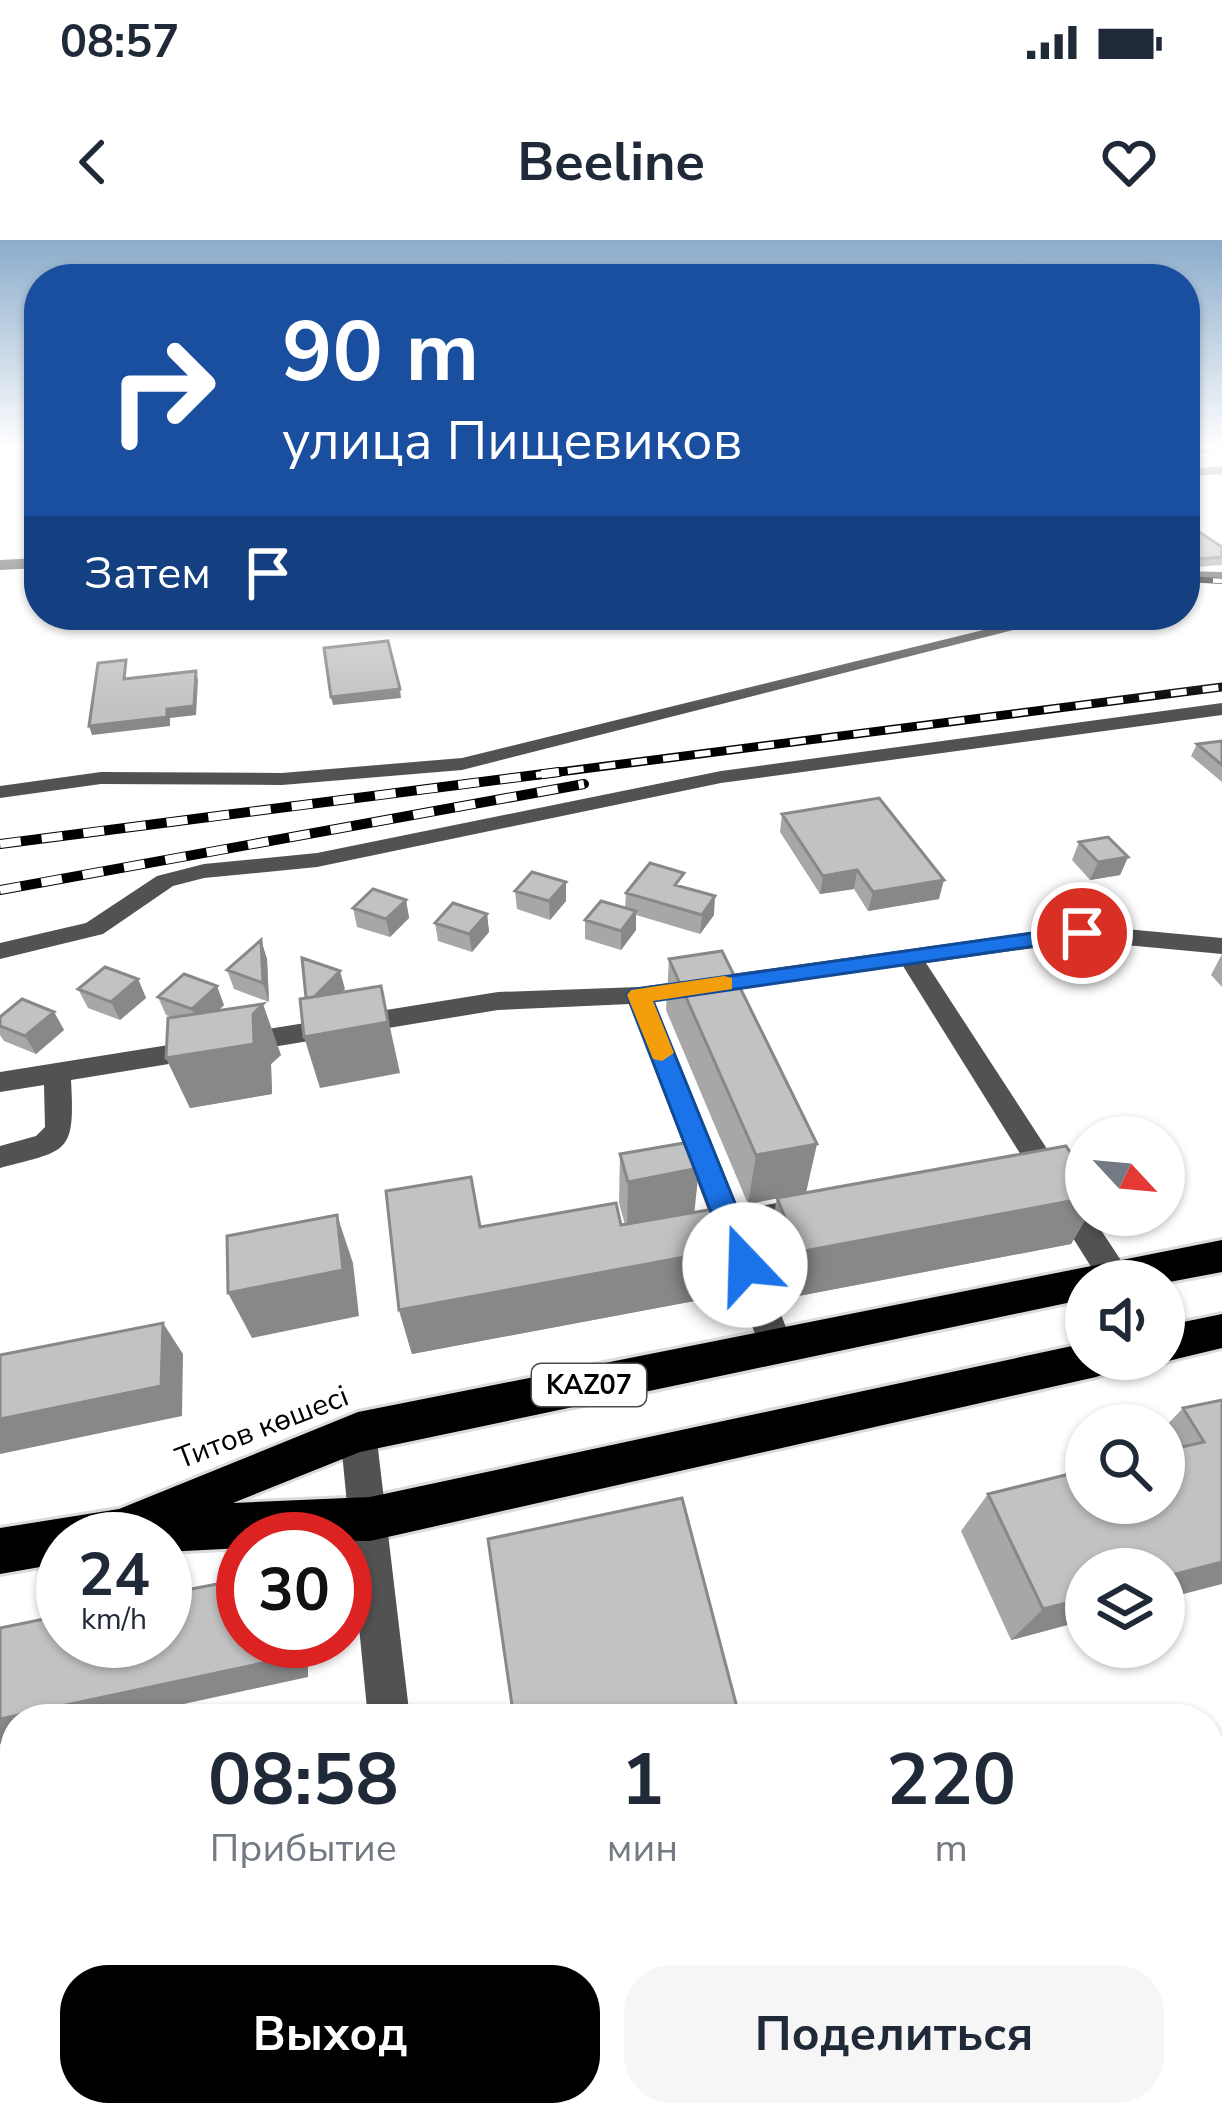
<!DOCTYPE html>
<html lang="ru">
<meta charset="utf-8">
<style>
body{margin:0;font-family:"Nunito Sans",sans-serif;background:#f6f6f7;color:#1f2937;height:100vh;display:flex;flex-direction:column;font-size:45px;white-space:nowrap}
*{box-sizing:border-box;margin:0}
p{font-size:39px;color:#747a83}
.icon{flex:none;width:66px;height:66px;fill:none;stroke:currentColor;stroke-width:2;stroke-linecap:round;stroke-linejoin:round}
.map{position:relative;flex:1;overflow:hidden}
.sheet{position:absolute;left:0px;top:1464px;width:1224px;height:423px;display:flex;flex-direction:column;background:#fff;border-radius:48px 48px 0 0;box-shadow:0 3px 9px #0004}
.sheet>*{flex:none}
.banner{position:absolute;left:24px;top:24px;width:1176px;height:366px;border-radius:48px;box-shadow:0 3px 9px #0004;background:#1a4fa0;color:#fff;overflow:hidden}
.needle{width:78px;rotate:116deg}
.fabs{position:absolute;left:1065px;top:876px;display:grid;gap:24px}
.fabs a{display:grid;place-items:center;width:120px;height:120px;border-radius:50%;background:#fff;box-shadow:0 3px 9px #0004;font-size:60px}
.speed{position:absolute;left:36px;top:1272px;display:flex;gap:24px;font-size:60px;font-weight:700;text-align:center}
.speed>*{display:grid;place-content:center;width:156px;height:156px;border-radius:50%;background:#fff;box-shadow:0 3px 9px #0004;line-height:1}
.speed small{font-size:30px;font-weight:400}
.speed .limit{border:18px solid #d22;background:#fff;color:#111}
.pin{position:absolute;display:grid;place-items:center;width:102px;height:102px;color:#fff;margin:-51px;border:6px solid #fff;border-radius:50%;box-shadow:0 3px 12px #0007}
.me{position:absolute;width:132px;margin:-66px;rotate:339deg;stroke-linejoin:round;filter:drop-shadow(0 0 9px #0008)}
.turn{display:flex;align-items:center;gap:42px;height:252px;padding:0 60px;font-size:54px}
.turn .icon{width:156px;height:156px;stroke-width:2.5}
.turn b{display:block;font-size:84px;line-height:102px}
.then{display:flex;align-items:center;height:114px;padding:0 60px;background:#0003;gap:24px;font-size:45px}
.eta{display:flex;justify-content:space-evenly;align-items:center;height:204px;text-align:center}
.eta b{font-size:72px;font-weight:700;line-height:84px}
.cta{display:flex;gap:24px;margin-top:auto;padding:24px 60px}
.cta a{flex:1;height:138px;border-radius:48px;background:#000;color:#fff;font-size:48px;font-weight:700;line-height:138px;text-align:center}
.cta a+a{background:#f6f6f7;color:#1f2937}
.status{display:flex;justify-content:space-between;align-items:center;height:84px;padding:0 60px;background:#fff;direction:ltr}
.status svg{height:33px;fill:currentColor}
header{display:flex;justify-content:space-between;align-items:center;height:156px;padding:0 60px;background:#fff;font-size:54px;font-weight:700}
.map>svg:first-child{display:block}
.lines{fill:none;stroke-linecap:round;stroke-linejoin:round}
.highway-casing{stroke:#dbdbdb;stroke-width:6}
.minor{fill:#525252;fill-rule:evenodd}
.highway{fill:#000;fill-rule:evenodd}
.rail-far2-casing{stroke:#000;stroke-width:6}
.rail-far1-casing{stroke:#000;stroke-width:9}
.rail-casing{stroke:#000;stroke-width:10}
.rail-far2{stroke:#fff;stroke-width:4.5;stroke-dasharray:14;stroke-linecap:butt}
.rail-far1{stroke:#fff;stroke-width:6;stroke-dasharray:16;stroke-linecap:butt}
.rail{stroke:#fff;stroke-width:8;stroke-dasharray:21;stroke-linecap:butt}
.wall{fill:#a7a7a7}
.shaded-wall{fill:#888}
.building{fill:#c2c2c2;stroke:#888;stroke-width:3}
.route{fill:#1a73e8;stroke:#114b97;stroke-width:3}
.slow{fill:#f59e0b}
.labels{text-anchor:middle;stroke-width:9;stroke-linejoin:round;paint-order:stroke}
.shield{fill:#fff;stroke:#4c4c4c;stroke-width:3}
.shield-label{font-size:27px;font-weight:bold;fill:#000}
.street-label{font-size:30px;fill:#000;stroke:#fff}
</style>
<div class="status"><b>08:57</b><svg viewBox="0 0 49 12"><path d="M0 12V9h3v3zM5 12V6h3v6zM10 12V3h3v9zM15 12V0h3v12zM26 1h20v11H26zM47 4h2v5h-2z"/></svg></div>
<header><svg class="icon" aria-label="back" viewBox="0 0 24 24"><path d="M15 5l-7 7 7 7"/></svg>Beeline<svg class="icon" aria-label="heart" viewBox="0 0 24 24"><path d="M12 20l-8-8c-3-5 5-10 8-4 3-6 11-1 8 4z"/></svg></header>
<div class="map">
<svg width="1222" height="1886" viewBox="0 0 1222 1886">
<rect width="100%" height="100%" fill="#fff"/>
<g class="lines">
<defs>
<path id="highway" d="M 1222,1000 L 1222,1032 L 1164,1043 L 1086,1041 L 1086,1059 L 360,1212 L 233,1263 L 370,1257 L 1086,1103 L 1086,1119 L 1116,1119 L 1110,1132 L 1096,1137 L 370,1301 L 243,1299 L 243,1308 L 165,1312 L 165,1299 L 63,1299 L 63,1323 L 0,1334 L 0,1288 L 119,1269 L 358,1172 Z
M 1222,1074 L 1222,1108 L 1164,1122 L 1156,1119 L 1164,1119 L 1164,1086 Z"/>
</defs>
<use href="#highway" class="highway-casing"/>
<path class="minor" d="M 1222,226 L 1222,234 L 1185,237 L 1185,229 Z
M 39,318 L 39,328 L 0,330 L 0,320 Z
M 1185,331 L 1222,332 L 1222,342 L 1185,341 Z
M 1044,375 L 1072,375 L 462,530 L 282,545 L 101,544 L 0,558 L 0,546 L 101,532 L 282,533 L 462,518 Z
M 1222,463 L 1222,475 L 721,543 L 317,627 L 204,638 L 173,646 L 103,694 L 0,719 L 0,703 L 86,683 L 157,636 L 204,624 L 317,613 L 721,531 Z
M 1083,685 L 1222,698 L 1222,714 L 1083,701 L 926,723 L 1051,915 L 1056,923 L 1051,931 L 1031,931 L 903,726 L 654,761 L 739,970 L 815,956 L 826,959 L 830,968 L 826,977 L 748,993 L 794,1107 L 789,1117 L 777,1122 L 765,1117 L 760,1107 L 630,764 L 498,770 L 71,840 C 75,914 69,910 0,928 L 0,906 L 36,896 L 45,887 L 44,845 L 0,852 L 0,832 L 498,752 L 639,747 Z
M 1059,940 L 1070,944 L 1086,975 L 1091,975 L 1126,1028 L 1129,1041 L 1100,1041 L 1044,952 L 1048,944 Z
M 358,1175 L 371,1180 L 376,1192 L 410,1479 L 368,1479 L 340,1192 L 345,1180 Z
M 15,1622 L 15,1668 L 0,1673 L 0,1627 Z
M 400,1872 L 452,1872 L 453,1886 L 401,1886 Z"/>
<use href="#highway" class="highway"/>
<defs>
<path id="rail-far2" d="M 1185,211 L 1222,208
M 1185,339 L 1222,341"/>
<path id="rail-far1" d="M 536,535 L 1222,447"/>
<path id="rail" d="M 0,604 L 559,532
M 0,650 L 584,544"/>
</defs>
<use href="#rail-far2" class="rail-far2-casing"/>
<use href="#rail-far1" class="rail-far1-casing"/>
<use href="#rail" class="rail-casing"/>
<use href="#rail-far2" class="rail-far2"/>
<use href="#rail-far1" class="rail-far1"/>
<use href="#rail" class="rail"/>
</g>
<path class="wall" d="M 1185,289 L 1222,307 L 1222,325 L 1195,327 L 1185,319 Z
M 1222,501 L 1222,542 L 1191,516 L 1197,504 Z
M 782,574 L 939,659 L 868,671 L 854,649 L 820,654 L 780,592 Z
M 1079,602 L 1128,617 L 1120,635 L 1090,640 L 1072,620 Z
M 566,642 L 566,661 L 550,680 L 517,669 L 515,651 Z
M 683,647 L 714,675 L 700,694 L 636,675 L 636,690 L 621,710 L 585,699 L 585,680 L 625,668 L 626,653 Z
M 406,660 L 409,678 L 390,697 L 357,687 L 353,668 Z
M 487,674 L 489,692 L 472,712 L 438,701 L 435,683 Z
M 261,700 L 267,719 L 269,762 L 234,749 L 227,730 Z
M 1222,714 L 1222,747 L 1211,735 Z
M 669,719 L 806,952 L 1088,975 L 1071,1004 L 788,1058 L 768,1005 L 777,958 L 748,964 L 666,770 Z
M 138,739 L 146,758 L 120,780 L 88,768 L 78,749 Z
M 158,757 L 224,765 L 218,771 L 281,815 L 271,824 L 272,854 L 190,868 L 166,818 L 173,778 L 166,775 Z
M 54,772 L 64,790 L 36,814 L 4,801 L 0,795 L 0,777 Z
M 620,914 L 695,972 L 721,1056 L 412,1114 L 399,1070 L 480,987 L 625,985 L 619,963 Z
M 1222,1160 L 1222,1343 L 1164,1359 L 1164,1329 L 1086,1329 L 1086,1380 L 1011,1400 L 961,1291 L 988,1254 L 1164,1263 L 1164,1188 L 1183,1168 Z"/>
<path class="shaded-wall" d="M 196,431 L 198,440 L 196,475 L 170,478 L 170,486 L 92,495 L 89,486 L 167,469 Z
M 400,449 L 401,458 L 333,465 L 331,457 Z
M 1128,617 L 1120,635 L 1090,640 L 1098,622 Z
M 857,630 L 854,649 L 820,654 L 823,636 Z
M 944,640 L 939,659 L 868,671 L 873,652 Z
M 566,642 L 566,661 L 550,680 L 549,661 Z
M 715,656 L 714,675 L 700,694 L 702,675 Z
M 406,660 L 409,678 L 390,697 L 386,679 Z
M 636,671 L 636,690 L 621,710 L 621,691 Z
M 487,674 L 489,692 L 472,712 L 469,694 Z
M 261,700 L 267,719 L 269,762 L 263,743 Z
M 340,731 L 345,749 L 319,776 L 306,759 Z
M 138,739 L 146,758 L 120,780 L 111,762 Z
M 217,746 L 224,765 L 200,788 L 192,769 Z
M 381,746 L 400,833 L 320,848 L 304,797 Z
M 263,764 L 281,815 L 271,824 L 272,854 L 190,868 L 166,818 L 253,774 Z
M 54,772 L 64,790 L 36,814 L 25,796 Z
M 817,904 L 806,953 L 748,964 L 756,915 Z
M 699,928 L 694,976 L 627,990 L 628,942 Z
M 1086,958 L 1086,975 L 1088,975 L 1071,1004 L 788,1058 L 799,1012 Z
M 337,975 L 353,1023 L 359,1076 L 252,1098 L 228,1053 Z
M 728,1009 L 721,1056 L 412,1114 L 399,1070 Z
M 163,1083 L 183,1114 L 182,1176 L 0,1214 L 0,1179 Z
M 1222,1322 L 1222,1344 L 1164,1359 L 1164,1337 Z
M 1086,1358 L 1086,1380 L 1011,1400 L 1043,1369 Z
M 291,1401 L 308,1401 L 308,1437 L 115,1479 L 15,1479 L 15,1501 L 0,1504 L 0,1479 Z
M 170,1872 L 200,1872 L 200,1886 L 169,1886 Z"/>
<path class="building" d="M 1193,288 L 1222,307 L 1222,317 L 1198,319 L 1185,309 L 1185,289 Z
M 388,401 L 400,449 L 331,457 L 324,408 Z
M 126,420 L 124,439 L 196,431 L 194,466 L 167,469 L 167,477 L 89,486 L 98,423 Z
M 1222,501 L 1222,525 L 1197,504 Z
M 879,558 L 944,640 L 873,652 L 857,630 L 823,636 L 782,574 Z
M 1108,597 L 1128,617 L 1098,622 L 1079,602 Z
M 650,623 L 684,633 L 675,645 L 715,656 L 702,675 L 626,653 Z
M 532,632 L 566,642 L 549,661 L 515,651 Z
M 373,649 L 406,660 L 386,679 L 353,668 Z
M 601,661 L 636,671 L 621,691 L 585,680 Z
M 453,663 L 487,674 L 469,694 L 435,683 Z
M 261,700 L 263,743 L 227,730 Z
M 722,711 L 817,904 L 756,915 L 669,719 Z
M 302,718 L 340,731 L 314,757 L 306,758 Z
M 105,727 L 138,739 L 111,762 L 78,749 Z
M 184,734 L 217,746 L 192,769 L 158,757 Z
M 381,746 L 388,782 L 304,797 L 300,759 Z
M 22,759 L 54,772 L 25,796 L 0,786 L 0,777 Z
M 263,764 L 253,774 L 254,804 L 166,818 L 168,778 Z
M 690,902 L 699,928 L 628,942 L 620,914 Z
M 1066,906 L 1086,936 L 1086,958 L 799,1012 L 777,958 Z
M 471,937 L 480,987 L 616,963 L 621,985 L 714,969 L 728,1009 L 399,1070 L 386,951 Z
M 337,975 L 343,1030 L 228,1053 L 227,996 Z
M 163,1083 L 161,1146 L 0,1179 L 0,1115 Z
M 1222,1160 L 1222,1322 L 1164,1337 L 1164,1329 L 1086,1329 L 1086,1358 L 1043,1369 L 988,1254 L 1086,1230 L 1086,1263 L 1164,1263 L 1164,1211 L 1204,1202 L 1183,1168 Z
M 682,1258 L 740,1479 L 514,1479 L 488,1299 Z
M 243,1339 L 243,1401 L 291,1401 L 291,1417 L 0,1479 L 0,1388 L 63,1375 L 63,1401 L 165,1401 L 165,1354 Z
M 55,1872 L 170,1872 L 169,1886 L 54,1886 Z
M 569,1872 L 844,1872 L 847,1886 L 571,1886 Z"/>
<linearGradient id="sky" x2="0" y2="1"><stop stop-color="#8baccb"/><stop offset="0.44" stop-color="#fff"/><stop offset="1" stop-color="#fff" stop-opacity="0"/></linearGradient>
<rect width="1222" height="472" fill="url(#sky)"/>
<path class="route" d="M 1082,686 L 1093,693 L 1090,698 L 653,761 L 760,1025 L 755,1034 L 735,1034 L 627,755 L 631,750 Z"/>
<path class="slow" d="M 724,736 L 732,738 L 732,749 L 653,761 L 674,813 L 662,821 L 653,819 L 627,755 L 631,750 Z"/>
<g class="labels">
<rect class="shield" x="532" y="1124" width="114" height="42" rx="9"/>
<g class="shield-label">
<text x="589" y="1154">KAZ07</text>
</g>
<g class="street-label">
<text transform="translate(262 1187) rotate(-21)" y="10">Титов көшесі</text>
</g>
</g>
</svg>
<div class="fabs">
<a><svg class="needle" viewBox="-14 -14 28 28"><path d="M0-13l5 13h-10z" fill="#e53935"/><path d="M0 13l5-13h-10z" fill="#747a83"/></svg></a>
<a><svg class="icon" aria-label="sound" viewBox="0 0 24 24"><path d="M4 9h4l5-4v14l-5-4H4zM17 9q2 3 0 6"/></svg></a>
<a><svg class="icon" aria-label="search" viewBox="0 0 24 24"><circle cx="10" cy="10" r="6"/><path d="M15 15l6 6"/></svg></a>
<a><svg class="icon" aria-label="layers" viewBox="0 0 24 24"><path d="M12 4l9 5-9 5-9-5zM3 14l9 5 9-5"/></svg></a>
</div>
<div class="speed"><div>24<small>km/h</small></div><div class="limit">30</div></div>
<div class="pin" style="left:1082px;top:693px;background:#d93025"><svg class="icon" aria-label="arrive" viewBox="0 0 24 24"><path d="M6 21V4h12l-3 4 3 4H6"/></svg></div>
<svg class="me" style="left:745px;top:1025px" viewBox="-20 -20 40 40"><circle r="19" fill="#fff"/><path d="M0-13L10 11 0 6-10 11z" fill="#1a73e8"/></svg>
<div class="banner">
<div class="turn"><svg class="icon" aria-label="right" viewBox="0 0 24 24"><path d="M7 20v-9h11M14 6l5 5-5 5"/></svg><div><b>90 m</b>улица Пищевиков</div></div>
<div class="then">Затем<svg class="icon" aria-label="arrive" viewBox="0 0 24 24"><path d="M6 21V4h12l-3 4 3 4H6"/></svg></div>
</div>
<section class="sheet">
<div class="eta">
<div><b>08:58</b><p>Прибытие</p></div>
<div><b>1</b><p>мин</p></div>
<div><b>220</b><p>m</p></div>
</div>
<div class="cta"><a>Выход</a><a>Поделиться</a></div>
</section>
</div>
